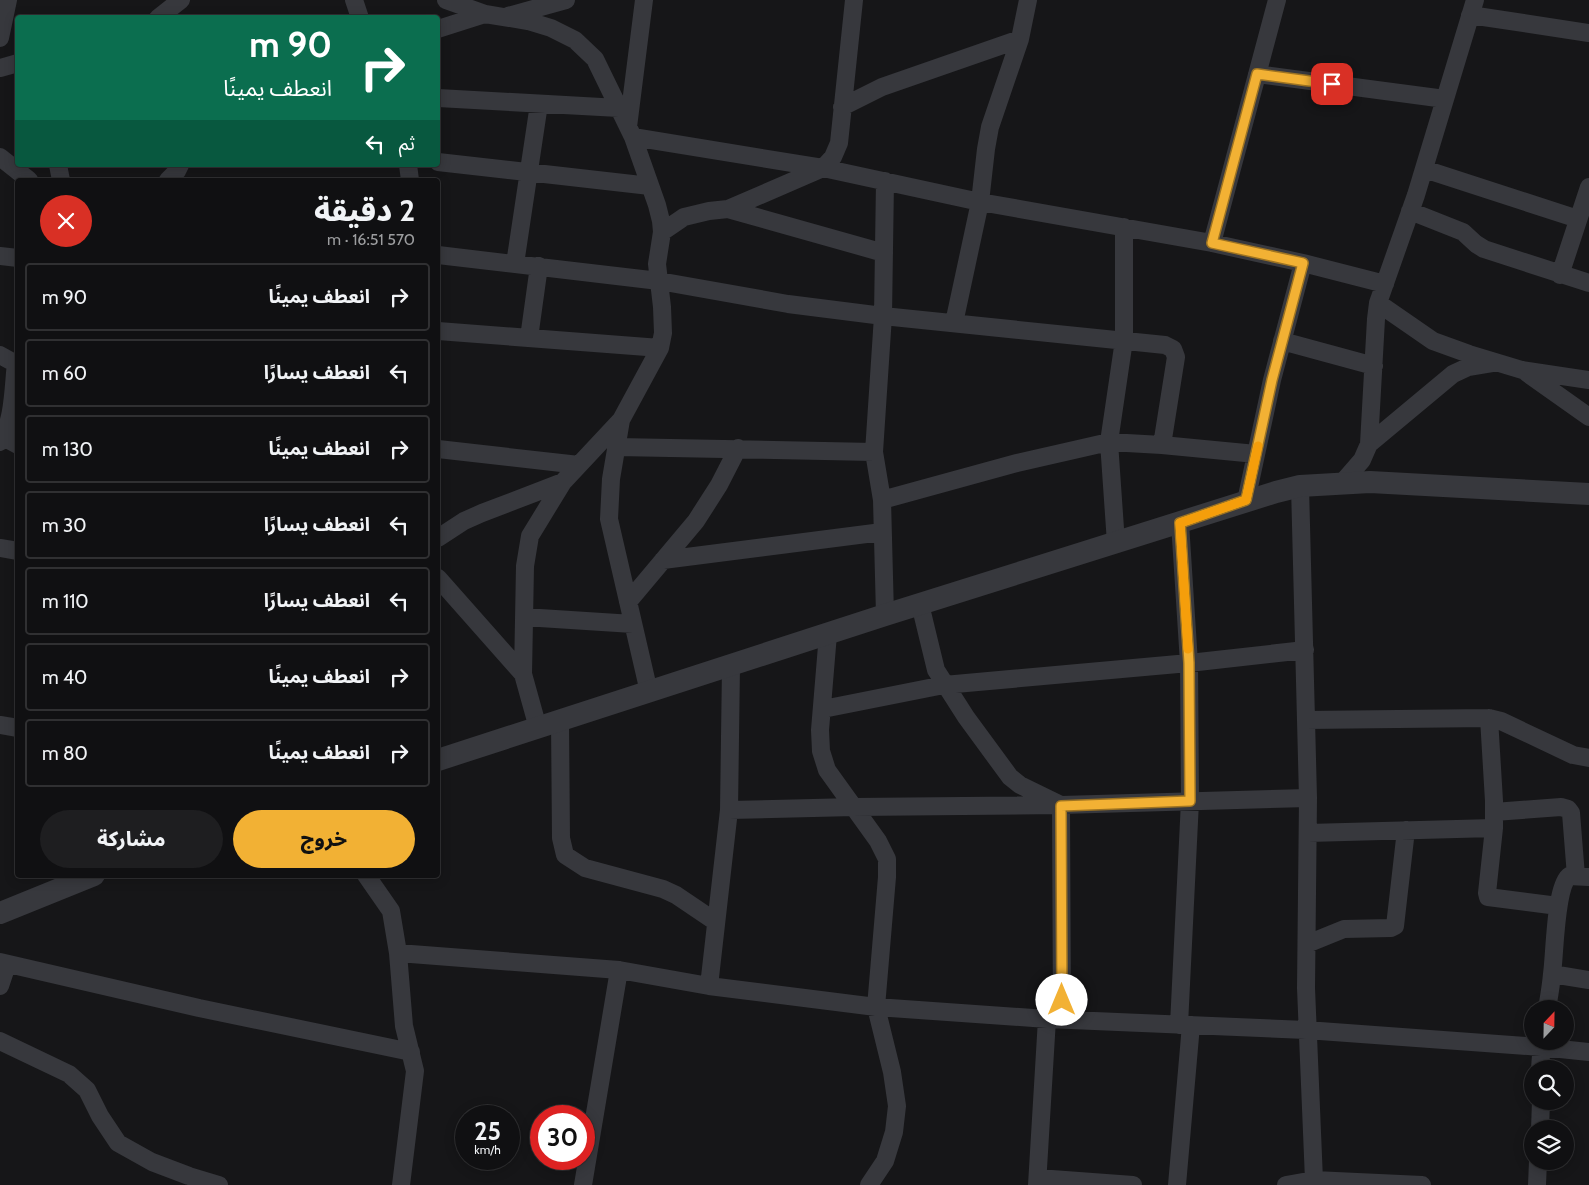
<!DOCTYPE html>
<html lang="ar">
<meta charset="utf-8">
<style>
body{margin:0;font-family:Cabin,"Noto Sans Arabic",sans-serif;background:#1e1e20;color:#f1f3f6;direction:rtl;height:100vh;display:flex;flex-direction:column;font-size:19px;white-space:nowrap}
*{box-sizing:border-box;margin:0}
p{font-size:16px;color:#9c9d9f}
.icon{flex:none;width:28px;height:28px;fill:none;stroke:currentColor;stroke-width:2;stroke-linecap:round;stroke-linejoin:round}
.map{position:relative;flex:1;overflow:hidden;direction:ltr}
.side{position:absolute;left:15px;top:178px;width:425px;height:700px;display:flex;flex-direction:column;background:#101012;border-radius:5px;box-shadow:0 2px 12px #0003,0 0 0 1px #303032;direction:rtl}
.side>*{flex:none}
.guide{position:absolute;left:15px;top:15px;width:425px;height:152px;border-radius:5px;box-shadow:0 2px 12px #0003,0 0 0 1px #303032;direction:rtl;background:#0b6e4f;color:#fff;overflow:hidden}
.needle{width:32px;rotate:22deg}
.fabs{position:absolute;left:1524px;top:1000px;display:grid;gap:10px}
.fabs a{display:grid;place-items:center;width:50px;height:50px;border-radius:50%;background:#101012;box-shadow:0 2px 12px #0003,0 0 0 1px #303032;font-size:25px}
.speed{position:absolute;left:455px;top:1105px;display:flex;gap:10px;font-size:25px;font-weight:700;text-align:center}
.speed>*{display:grid;place-content:center;width:65px;height:65px;border-radius:50%;background:#101012;box-shadow:0 2px 12px #0003,0 0 0 1px #303032;line-height:1}
.speed small{font-size:12px;font-weight:400}
.speed .limit{border:8px solid #d22;background:#fff;color:#111}
.pin{position:absolute;display:grid;place-items:center;width:42px;height:42px;color:#fff;margin:-21px;border-radius:10px;box-shadow:0 2px 8px #0006}
.me{position:absolute;width:55px;margin:-28px;rotate:0deg;stroke-linejoin:round;filter:drop-shadow(0 0 4px #0008)}
.turn{display:flex;align-items:center;gap:18px;height:105px;padding:0 25px;font-size:22px}
.turn .icon{width:65px;height:65px;stroke-width:2.5}
.turn b{display:block;font-size:35px;line-height:42px}
.then{display:flex;align-items:center;height:48px;padding:0 25px;background:#0003;gap:10px;font-size:19px}
.round{display:grid;place-items:center;flex:none;width:52px;height:52px;border-radius:26px;background:#1e1e20}
.summary{display:flex;align-items:center;justify-content:space-between;height:85px;padding:0 25px}
h1{font-size:30px;font-weight:800;line-height:38px}
.primary-button{display:flex;gap:10px;margin-top:auto;padding:10px 25px}
.primary-button a{flex:1;height:58px;border-radius:30px;background:#f2b134;color:#111;font-size:20px;font-weight:800;line-height:58px;text-align:center}
.primary-button a+a{background:#1e1e20;color:#f1f3f6}
ul{padding:0;list-style:none}
li{display:flex;align-items:center;gap:15px;height:68px;margin:0 10px 8px;padding:0 15px;border:2px solid #303032;border-radius:5px}
li div{flex:1}
li b{display:block;font-size:19px}
li em{font-style:normal}
.map>svg:first-child{display:block}
.lines{fill:none;stroke-linecap:round;stroke-linejoin:round}
.minor{stroke:#37383d;stroke-width:18}
.tertiary{stroke:#37383d;stroke-width:22}
.route-casing{stroke:#9d7322;stroke-width:12}
.route{stroke:#f2b134;stroke-width:9}
.slow{stroke:#f59e0b;stroke-width:9}
</style>
<div class="map">
<svg width="1589" height="1185" viewBox="0 0 1589 1185">
<rect width="100%" height="100%" fill="#161618"/>
<g class="lines">
<path class="minor" d="M 354,0 L 360,18
M 446,0 L 485,14
M 1470,15 L 1589,33
M 508,16 L 566,0
M 158,18 L 181,0
M 438,29 L 485,14 L 528,21 L 551,28 L 575,40 L 595,59 L 633,137 L 657,205 L 661,221 L 662,232 L 657,264 L 662,307 L 663,333 L 660,348 L 621,420 L 563,482 L 530,536 L 525,566 L 523,674 L 538,728
M 0,38 L 8,0
M 0,68 L 18,63
M 1257,74 L 1445,99
M 438,98 L 619,108
M 842,107 L 882,87 L 1020,39
M 628,127 L 644,0
M 633,137 L 823,168 L 980,202 L 1212,243 L 1303,263 L 1385,284
M 0,157 L 29,180
M 438,162 L 650,186
M 58,165 L 61,180
M 408,165 L 410,180
M 1424,169 L 1578,219
M 168,180 L 177,171 L 180,165
M 885,181 L 883,316 L 874,452 L 882,500 L 885,615
M 728,209 L 884,253
M 1410,211 L 1463,232 L 1476,244 L 1484,249 L 1589,283
M 662,232 L 684,217 L 709,211 L 728,209 L 823,168 L 833,157 L 839,143 L 854,0
M 1212,243 L 1277,0
M 438,255 L 659,281 L 788,304 L 883,316 L 1165,345 L 1173,349 L 1176,357 L 1162,445
M 0,256 L 18,258
M 515,264 L 539,104
M 1560,275 L 1589,187
M 1378,303 L 1433,341 L 1469,354 L 1522,370 L 1589,380
M 954,323 L 980,202 L 986,149 L 990,127 L 1020,39 L 1028,0
M 438,331 L 660,348
M 529,338 L 539,266
M 1282,341 L 1374,366
M 0,355 L 18,365
M 1527,373 L 1589,417
M 621,420 L 611,479 L 609,519 L 649,692
M 3,437 L 18,445
M 0,442 C 14,420 13,388 16,363
M 1369,444 L 1453,374 L 1468,367 L 1492,363
M 617,447 L 874,452
M 438,449 L 579,465
M 1342,483 L 1362,460 L 1369,444 L 1376,319 L 1378,303 L 1416,195 L 1475,0
M 1300,486 L 1308,798 L 1306,988 L 1314,1180
M 882,500 L 1017,463 L 1109,442 L 1162,445 L 1256,454
M 1246,501 L 1272,380 L 1303,263
M 438,538 L 464,521 L 482,513 L 563,482
M 1116,543 L 1109,442 L 1124,340 L 1124,227
M 0,548 L 18,551
M 663,560 L 882,532
M 438,578 L 523,674
M 628,602 L 696,521 L 719,485 L 738,448
M 920,604 L 936,670 L 966,717 L 1010,777 L 1020,785 L 1059,804
M 524,617 L 633,624
M 828,634 L 820,730 L 821,751 L 827,770 L 878,841 L 887,859 L 887,877 L 876,1007 L 892,1072 L 897,1106 L 894,1132 L 885,1161 L 869,1185
M 823,709 L 944,685 L 1189,663 L 1305,650
M 1489,718 L 1494,801 L 1494,828 L 1487,893 L 1488,897 L 1558,906
M 1306,720 L 1489,718 L 1501,721 L 1573,755 L 1589,758
M 560,721 L 561,838 L 565,855 L 585,868 L 663,889 L 676,895 L 716,922
M 0,725 L 18,728
M 1061,805 L 1062,1020
M 729,810 L 854,807 L 1061,805 L 1308,798
M 1494,812 L 1561,807 L 1568,809 L 1571,813 L 1576,876
M 1308,833 L 1494,828
M 366,875 L 391,911 L 398,953 L 404,1026 L 415,1071 L 401,1185
M 1307,944 L 1344,929 L 1391,928 L 1395,926 L 1406,830
M 398,953 L 619,970 L 709,986 L 876,1007 L 1047,1019 L 1306,1030 L 1541,1047 L 1589,1052
M 0,962 L 199,1008 L 411,1052
M 1552,974 L 1589,980
M 0,986 L 7,965
M 709,986 L 729,810 L 731,666
M 1547,1009 C 1549,997 1551,986 1552,974 C 1555,954 1555,888 1569,876 L 1589,877
M 1179,1025 L 1190,801 L 1189,663 L 1180,523
M 0,1041 L 69,1074 L 87,1090 L 100,1116 L 118,1143 L 152,1162 L 189,1176 L 219,1185
M 1540,1069 L 1542,1041
M 1540,1129 L 1541,1101
M 1038,1178 L 1133,1185
M 583,1185 L 619,970
M 1037,1185 L 1047,1019
M 1177,1185 L 1191,1025
M 1286,1185 L 1314,1180 L 1422,1185
M 1537,1185 L 1538,1161"/>
<path class="tertiary" d="M 438,760 L 885,615 L 1276,492 L 1300,486 L 1370,482 L 1589,494
M 0,913 L 94,875"/>
</g>
<g class="lines">
<defs>
<path id="route" d="M 1062,1000 L 1061,806 L 1190,801 L 1189,663 L 1180,523 L 1246,500 L 1272,380 L 1303,263 L 1212,243 L 1257,74 L 1332,84"/>
</defs>
<use href="#route" class="route-casing"/>
<use href="#route" class="route"/>
<path class="slow" d="M 1188,649 L 1180,523 L 1246,500 L 1258,446"/>
</g>
</svg>
<div class="fabs">
<a><svg class="needle" viewBox="-14 -14 28 28"><path d="M0-13l5 13h-10z" fill="#e53935"/><path d="M0 13l5-13h-10z" fill="#9c9d9f"/></svg></a>
<a><svg class="icon" aria-label="search" viewBox="0 0 24 24"><circle cx="10" cy="10" r="6"/><path d="M15 15l6 6"/></svg></a>
<a><svg class="icon" aria-label="layers" viewBox="0 0 24 24"><path d="M12 4l9 5-9 5-9-5zM3 14l9 5 9-5"/></svg></a>
</div>
<div class="speed"><div>25<small>km/h</small></div><div class="limit">30</div></div>
<div class="pin" style="left:1332px;top:84px;background:#d93025"><svg class="icon" aria-label="arrive" viewBox="0 0 24 24"><path d="M6 21V4h12l-3 4 3 4H6"/></svg></div>
<svg class="me" style="left:1062px;top:1000px" viewBox="-20 -20 40 40"><circle r="19" fill="#fff"/><path d="M0-13L10 11 0 6-10 11z" fill="#f2b134"/></svg>
<div class="guide">
<div class="turn"><svg class="icon" aria-label="right" viewBox="0 0 24 24"><path d="M7 20v-9h11M14 6l5 5-5 5"/></svg><div><b>90 m</b>انعطف يمينًا</div></div>
<div class="then">ثم<svg class="icon" aria-label="left" viewBox="0 0 24 24"><path d="M17 20v-9H6M10 6l-5 5 5 5"/></svg></div>
</div>
<section class="side">
<div class="summary"><div><h1>2 دقيقة</h1><p>570 m · 16:51</p></div><a class="round" style="background:#d93025;color:#fff"><svg class="icon" aria-label="close" viewBox="0 0 24 24"><path d="M6 6l12 12M18 6L6 18"/></svg></a></div>
<ul>
<li><svg class="icon" aria-label="right" viewBox="0 0 24 24"><path d="M7 20v-9h11M14 6l5 5-5 5"/></svg><div><b>انعطف يمينًا</b></div><em>90 m</em></li>
<li><svg class="icon" aria-label="left" viewBox="0 0 24 24"><path d="M17 20v-9H6M10 6l-5 5 5 5"/></svg><div><b>انعطف يسارًا</b></div><em>60 m</em></li>
<li><svg class="icon" aria-label="right" viewBox="0 0 24 24"><path d="M7 20v-9h11M14 6l5 5-5 5"/></svg><div><b>انعطف يمينًا</b></div><em>130 m</em></li>
<li><svg class="icon" aria-label="left" viewBox="0 0 24 24"><path d="M17 20v-9H6M10 6l-5 5 5 5"/></svg><div><b>انعطف يسارًا</b></div><em>30 m</em></li>
<li><svg class="icon" aria-label="left" viewBox="0 0 24 24"><path d="M17 20v-9H6M10 6l-5 5 5 5"/></svg><div><b>انعطف يسارًا</b></div><em>110 m</em></li>
<li><svg class="icon" aria-label="right" viewBox="0 0 24 24"><path d="M7 20v-9h11M14 6l5 5-5 5"/></svg><div><b>انعطف يمينًا</b></div><em>40 m</em></li>
<li><svg class="icon" aria-label="right" viewBox="0 0 24 24"><path d="M7 20v-9h11M14 6l5 5-5 5"/></svg><div><b>انعطف يمينًا</b></div><em>80 m</em></li>
</ul>
<div class="primary-button"><a>خروج</a><a>مشاركة</a></div>
</section>
</div>
